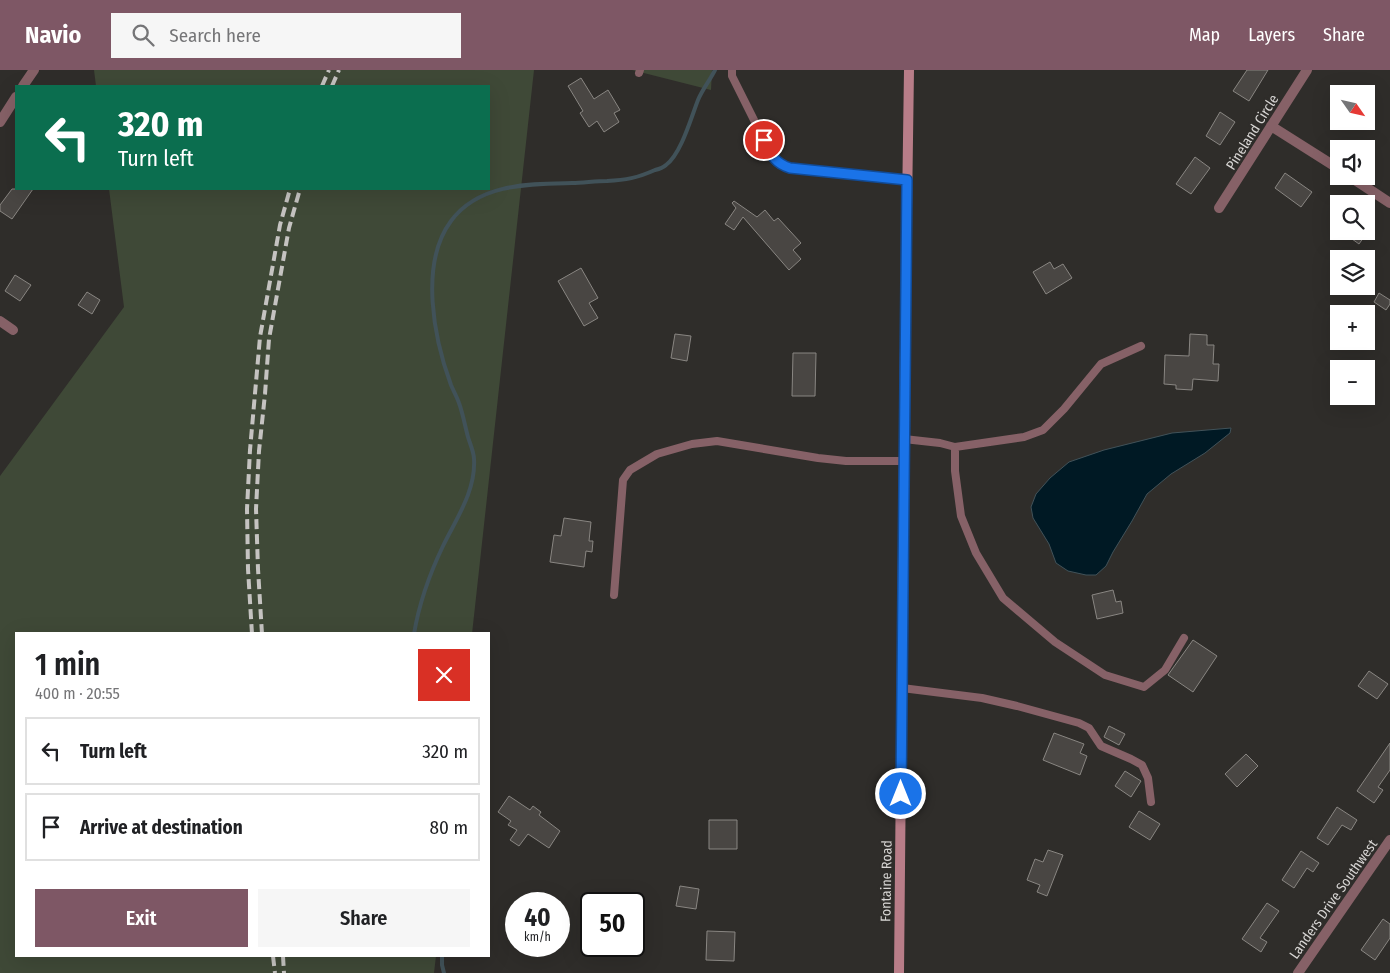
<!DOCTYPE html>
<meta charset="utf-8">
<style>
body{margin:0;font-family:"Fira Sans Condensed",sans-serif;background:#f6f6f6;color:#202124;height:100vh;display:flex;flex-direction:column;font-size:19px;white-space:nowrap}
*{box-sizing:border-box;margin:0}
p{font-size:16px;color:#757577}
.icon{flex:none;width:28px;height:28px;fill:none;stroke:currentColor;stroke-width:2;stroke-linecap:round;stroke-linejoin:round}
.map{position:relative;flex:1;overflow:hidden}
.sheet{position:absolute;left:15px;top:562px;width:475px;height:325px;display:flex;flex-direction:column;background:#fff;border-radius:0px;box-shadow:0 5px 20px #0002}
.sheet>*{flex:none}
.guide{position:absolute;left:15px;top:15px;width:475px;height:105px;border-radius:0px;box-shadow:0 5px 20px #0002;background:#0b6e4f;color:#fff;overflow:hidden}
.needle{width:32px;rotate:124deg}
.controls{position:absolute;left:1330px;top:15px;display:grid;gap:10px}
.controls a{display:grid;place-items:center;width:45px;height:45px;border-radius:0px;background:#fff;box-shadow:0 5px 20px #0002;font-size:25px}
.speed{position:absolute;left:505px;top:822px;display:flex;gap:10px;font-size:25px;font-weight:700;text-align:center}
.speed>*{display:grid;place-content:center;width:65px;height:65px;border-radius:50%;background:#fff;box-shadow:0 5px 20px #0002;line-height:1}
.speed small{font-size:12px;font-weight:400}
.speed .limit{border:2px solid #111;border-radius:8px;background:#fff;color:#111}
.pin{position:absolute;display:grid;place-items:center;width:42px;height:42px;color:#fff;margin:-21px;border:2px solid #fff;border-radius:50%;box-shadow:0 1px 5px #0007}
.me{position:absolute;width:55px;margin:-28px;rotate:0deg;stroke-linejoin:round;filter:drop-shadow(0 0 4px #0008)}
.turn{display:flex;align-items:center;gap:18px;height:105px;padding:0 20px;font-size:22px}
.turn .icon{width:65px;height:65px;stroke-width:2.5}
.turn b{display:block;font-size:35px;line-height:42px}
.round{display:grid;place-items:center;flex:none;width:52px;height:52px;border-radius:0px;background:#f6f6f6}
.summary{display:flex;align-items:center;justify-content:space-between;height:85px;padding:0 20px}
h1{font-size:30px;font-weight:600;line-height:38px}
.button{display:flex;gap:10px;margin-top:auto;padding:10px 20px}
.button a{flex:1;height:58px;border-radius:0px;background:#7e5765;color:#fff;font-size:20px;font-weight:600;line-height:58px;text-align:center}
.button a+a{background:#f6f6f6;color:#202124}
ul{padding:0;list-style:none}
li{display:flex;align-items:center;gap:15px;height:68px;margin:0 10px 8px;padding:0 10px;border:2px solid #e0e0e0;border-radius:0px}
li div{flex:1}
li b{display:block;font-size:19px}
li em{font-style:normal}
header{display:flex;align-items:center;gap:30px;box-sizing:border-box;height:70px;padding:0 25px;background:#7e5765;color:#fff}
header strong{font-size:24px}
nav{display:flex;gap:28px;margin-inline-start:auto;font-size:18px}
.search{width:350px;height:45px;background:#f6f6f6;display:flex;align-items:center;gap:12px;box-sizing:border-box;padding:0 18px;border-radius:0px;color:#757577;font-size:19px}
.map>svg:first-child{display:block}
.green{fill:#3f4937}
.water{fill:#001924;stroke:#415259}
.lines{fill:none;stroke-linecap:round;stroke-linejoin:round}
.stream{stroke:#415259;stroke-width:4}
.building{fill:#494643;stroke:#898682}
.lane{stroke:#866167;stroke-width:8}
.street{stroke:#866167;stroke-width:10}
.secondary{stroke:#b87d88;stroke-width:10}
.rail{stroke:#c5c3c1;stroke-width:4;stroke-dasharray:10 5;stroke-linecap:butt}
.route-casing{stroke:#114b97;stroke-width:12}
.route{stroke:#1a73e8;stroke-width:9}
.labels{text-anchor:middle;stroke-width:4.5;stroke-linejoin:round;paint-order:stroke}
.street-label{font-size:14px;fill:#d8d6d4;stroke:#2f2d2a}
</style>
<header>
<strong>Navio</strong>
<div class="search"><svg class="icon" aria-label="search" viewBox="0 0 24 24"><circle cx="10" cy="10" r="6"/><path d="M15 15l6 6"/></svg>Search here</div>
<nav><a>Map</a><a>Layers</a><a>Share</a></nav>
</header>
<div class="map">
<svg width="1390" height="903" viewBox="0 0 1390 903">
<rect width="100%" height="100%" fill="#2f2d2a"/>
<path class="green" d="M 94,0 L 534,0 L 472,564 L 16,564 L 16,886 L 436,886 L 434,903 L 0,903 L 0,406 L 124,237 L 109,119 L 489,119 L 489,16 L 96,16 Z
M 632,0 L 712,0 L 711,20 Z"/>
<path class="water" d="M 1231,358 L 1230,363 L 1205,383 L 1171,404 L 1147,424 L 1132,451 L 1113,482 L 1106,496 L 1096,505 L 1086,505 L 1068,501 L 1056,493 L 1049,474 L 1033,448 L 1031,437 L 1036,424 L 1050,408 L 1069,392 L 1104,380 L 1172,363 Z"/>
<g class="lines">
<path class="stream" d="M 414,564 C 419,534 430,503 443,476 C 456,449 476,421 474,389 C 474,382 470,374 468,367 C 465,356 463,344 459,333 C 457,327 454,322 451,315 C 434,269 419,194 451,151 C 479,113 530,114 572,113 C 583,113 595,111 607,111 C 626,110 637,108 655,100 C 659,99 663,98 666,95 C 681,84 691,48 698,30 C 702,20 710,10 715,0
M 442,886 L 442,895 L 444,903"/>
</g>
<path class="building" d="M 1247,0 L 1268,0 L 1249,31 L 1233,21 Z
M 581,8 L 594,29 L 608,20 L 620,40 L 614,43 L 619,52 L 604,62 L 597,51 L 589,57 L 580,43 L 583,41 L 568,16 Z
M 1220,42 L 1235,52 L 1220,75 L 1206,66 Z
M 1195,87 L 1210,98 L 1191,124 L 1176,114 Z
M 1285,103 L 1312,122 L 1301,137 L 1275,118 Z
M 12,119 L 33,119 L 12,149 L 0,141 L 0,135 Z
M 734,131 L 757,147 L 765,140 L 774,151 L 778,148 L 801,173 L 793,180 L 801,189 L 789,200 L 743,147 L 734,160 L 725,154 L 736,138 L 732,133 Z
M 1341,161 L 1368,161 L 1359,174 Z
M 1050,192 L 1054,199 L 1063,194 L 1072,208 L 1046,224 L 1033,202 Z
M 581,198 L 598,228 L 589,233 L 598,248 L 584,256 L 558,211 Z
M 15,205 L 31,215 L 20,231 L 5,221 Z
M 87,222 L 100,230 L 92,244 L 78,235 Z
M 1379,223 L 1390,230 L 1390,234 L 1386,240 L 1374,232 Z
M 675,264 L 691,266 L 687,291 L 671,288 Z
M 1190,264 L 1207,265 L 1207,275 L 1214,275 L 1213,294 L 1219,294 L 1218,311 L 1193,309 L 1192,320 L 1176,319 L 1176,315 L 1164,314 L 1165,285 L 1189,286 Z
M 793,283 L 816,283 L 815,326 L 792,326 Z
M 564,448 L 591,452 L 589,471 L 593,471 L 592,482 L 586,481 L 584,497 L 550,492 L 554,465 L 561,466 Z
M 1113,520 L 1116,532 L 1121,531 L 1123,543 L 1097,549 L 1092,525 Z
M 1193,570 L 1217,586 L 1193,622 L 1168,605 Z
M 1369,601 L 1388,614 L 1377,629 L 1358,616 Z
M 1109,656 L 1125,664 L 1119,675 L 1104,667 Z
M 1054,663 L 1084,674 L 1080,683 L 1087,686 L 1080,705 L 1043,690 Z
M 1390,673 L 1390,700 L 1378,717 L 1383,720 L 1374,733 L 1357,721 Z
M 1246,684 L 1258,696 L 1237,717 L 1225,704 Z
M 1125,701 L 1141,711 L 1131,727 L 1115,716 Z
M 509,726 L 530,740 L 533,736 L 541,742 L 539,745 L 560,761 L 549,778 L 528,764 L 519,776 L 510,770 L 517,760 L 508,755 L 511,751 L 498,742 Z
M 1337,737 L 1357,750 L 1351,760 L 1342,755 L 1328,775 L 1317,768 Z
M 1139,741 L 1160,754 L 1150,770 L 1129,757 Z
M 709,750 L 737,750 L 737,779 L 709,779 Z
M 1048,780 L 1063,785 L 1047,826 L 1037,822 L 1040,815 L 1027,810 L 1035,789 L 1043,792 Z
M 1301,781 L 1319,793 L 1313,802 L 1307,798 L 1294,818 L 1282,810 Z
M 680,816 L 699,819 L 696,839 L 676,836 Z
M 1267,833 L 1279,841 L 1260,868 L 1267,872 L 1261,882 L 1242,869 Z
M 1383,849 L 1390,854 L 1390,868 L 1375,890 L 1361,880 Z
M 707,861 L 735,862 L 734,891 L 706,890 Z"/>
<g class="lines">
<path class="lane" d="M 732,0 L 732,6 L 772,86 L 780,95 L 790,98 L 907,110
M 639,3 L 640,0
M 904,369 L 940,373 L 955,377 L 955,401 L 961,446 L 976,483 L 1003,528 L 1055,572 L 1105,605 L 1144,617 L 1165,600 L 1184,568
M 955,377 L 1024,367 L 1043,360 L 1064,339 L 1101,294 L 1141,276
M 614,525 L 623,410 L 630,400 L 657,384 L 692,374 L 717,371 L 818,388 L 846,391 L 904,391
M 902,618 L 982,628 L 1017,636 L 1079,653 L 1089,658 L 1101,676 L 1131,689 L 1142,695 L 1148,708 L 1151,732"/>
<path class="street" d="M 23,16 L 34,0
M 0,52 L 16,27
M 1271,56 L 1339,99
M 1349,106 L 1390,133
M 1219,138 L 1307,0
M 0,251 L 13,260
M 1298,903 L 1390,770"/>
<path class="secondary" d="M 899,903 L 905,277 L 909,0"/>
<path class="rail" d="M 322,16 L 329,0
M 332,16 L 339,0
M 252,564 L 248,499 L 247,439 L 250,380 L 260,267 L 280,155 L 290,119
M 262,564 L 258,499 L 256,439 L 259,381 L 265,324 L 269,269 L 289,158 L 300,119
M 273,886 L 275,903
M 283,886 L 284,903"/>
</g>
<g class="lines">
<defs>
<path id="route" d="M 764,70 C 771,84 774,93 790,98 L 907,110 L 901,724"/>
</defs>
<use href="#route" class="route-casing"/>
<use href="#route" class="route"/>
</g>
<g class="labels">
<g class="street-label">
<text transform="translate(1252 62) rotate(-58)" y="5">Pineland Circle</text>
<text transform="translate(886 811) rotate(-89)" y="5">Fontaine Road</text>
<text transform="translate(1333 829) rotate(-55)" y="5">Landers Drive Southwest</text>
</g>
</g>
</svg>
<div class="controls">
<a><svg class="needle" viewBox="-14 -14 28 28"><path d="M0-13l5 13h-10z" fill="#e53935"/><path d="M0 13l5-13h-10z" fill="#757577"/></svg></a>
<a><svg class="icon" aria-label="sound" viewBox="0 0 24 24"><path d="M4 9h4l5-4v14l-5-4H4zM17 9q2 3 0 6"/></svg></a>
<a><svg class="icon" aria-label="search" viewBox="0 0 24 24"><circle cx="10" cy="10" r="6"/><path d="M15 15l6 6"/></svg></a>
<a><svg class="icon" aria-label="layers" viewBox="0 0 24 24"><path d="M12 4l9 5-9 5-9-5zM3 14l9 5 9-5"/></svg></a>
<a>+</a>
<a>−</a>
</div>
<div class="speed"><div>40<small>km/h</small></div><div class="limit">50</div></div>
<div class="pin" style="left:764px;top:70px;background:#d93025"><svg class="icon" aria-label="arrive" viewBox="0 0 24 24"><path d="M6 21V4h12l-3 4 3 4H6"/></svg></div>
<svg class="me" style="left:901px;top:724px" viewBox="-20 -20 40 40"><circle r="17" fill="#1a73e8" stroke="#fff" stroke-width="3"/><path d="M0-11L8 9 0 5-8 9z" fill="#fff"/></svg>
<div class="guide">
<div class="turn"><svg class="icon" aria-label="left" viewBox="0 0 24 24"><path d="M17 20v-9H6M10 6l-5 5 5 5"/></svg><div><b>320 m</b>Turn left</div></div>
</div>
<section class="sheet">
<div class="summary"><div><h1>1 min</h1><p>400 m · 20:55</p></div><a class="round" style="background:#d93025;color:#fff"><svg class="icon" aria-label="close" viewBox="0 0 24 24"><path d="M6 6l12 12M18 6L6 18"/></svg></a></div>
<ul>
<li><svg class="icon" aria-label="left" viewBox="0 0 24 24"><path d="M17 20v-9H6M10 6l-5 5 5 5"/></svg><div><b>Turn left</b></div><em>320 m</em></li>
<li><svg class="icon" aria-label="arrive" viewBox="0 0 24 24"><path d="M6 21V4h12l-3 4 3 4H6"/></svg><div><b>Arrive at destination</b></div><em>80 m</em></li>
</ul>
<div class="button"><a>Exit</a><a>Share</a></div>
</section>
</div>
